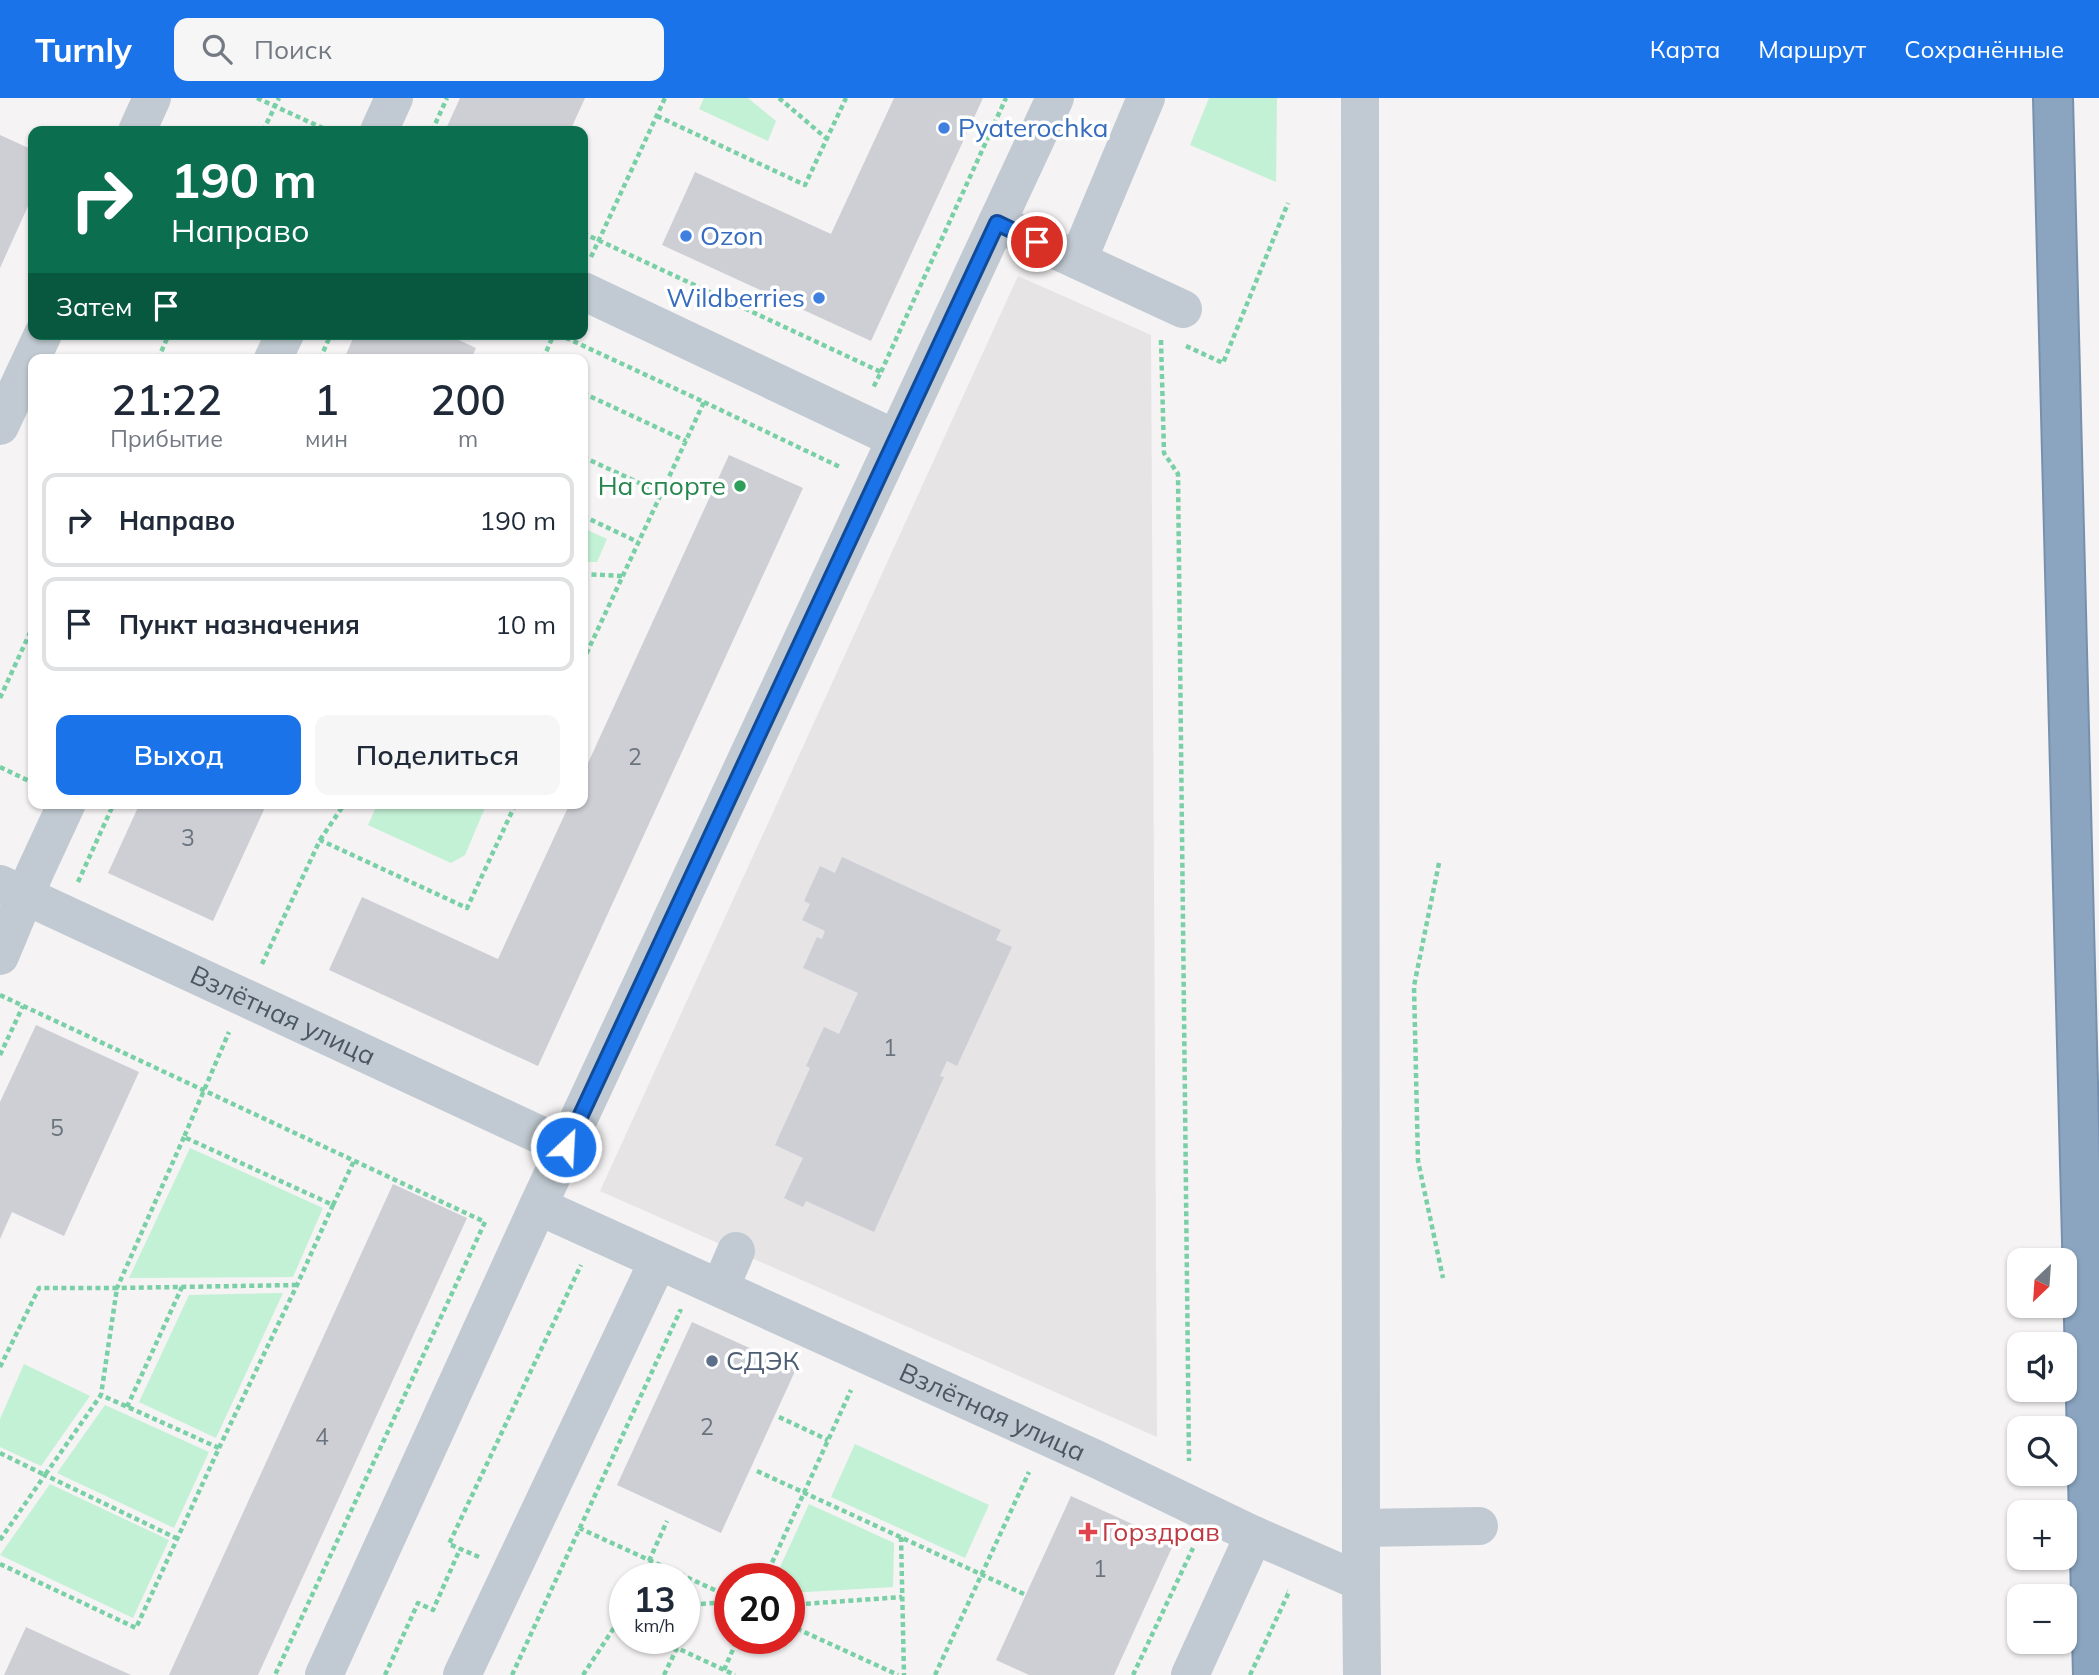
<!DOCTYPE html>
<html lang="ru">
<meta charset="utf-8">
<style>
body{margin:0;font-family:Mulish,sans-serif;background:#f6f6f7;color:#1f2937;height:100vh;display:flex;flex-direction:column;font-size:26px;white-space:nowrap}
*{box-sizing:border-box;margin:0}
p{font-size:23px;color:#747a83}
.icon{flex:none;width:38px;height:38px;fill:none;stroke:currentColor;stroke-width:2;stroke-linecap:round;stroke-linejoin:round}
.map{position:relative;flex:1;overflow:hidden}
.drawer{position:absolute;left:28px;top:256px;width:560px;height:455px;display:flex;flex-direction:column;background:#fff;border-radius:14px;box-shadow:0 2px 5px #0004}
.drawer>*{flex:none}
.top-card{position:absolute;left:28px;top:28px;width:560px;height:214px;border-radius:14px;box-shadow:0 2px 5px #0004;background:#0b6e4f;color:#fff;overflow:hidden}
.needle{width:46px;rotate:205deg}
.tools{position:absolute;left:2007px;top:1150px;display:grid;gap:14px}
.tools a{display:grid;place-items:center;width:70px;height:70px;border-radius:14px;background:#fff;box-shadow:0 2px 5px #0004;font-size:35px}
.speed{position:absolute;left:609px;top:1465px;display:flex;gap:14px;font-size:35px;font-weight:700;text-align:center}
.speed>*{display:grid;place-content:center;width:91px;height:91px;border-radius:50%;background:#fff;box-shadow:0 2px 5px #0004;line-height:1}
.speed small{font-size:18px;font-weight:400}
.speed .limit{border:10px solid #d22;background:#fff;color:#111}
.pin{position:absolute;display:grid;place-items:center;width:60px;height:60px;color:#fff;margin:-30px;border:4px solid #fff;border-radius:50%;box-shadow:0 2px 7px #0007}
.me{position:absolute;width:77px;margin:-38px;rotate:25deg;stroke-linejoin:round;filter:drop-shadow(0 0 5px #0008)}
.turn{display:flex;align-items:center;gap:24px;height:147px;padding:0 28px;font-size:32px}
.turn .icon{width:91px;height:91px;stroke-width:2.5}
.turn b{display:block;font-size:49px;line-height:60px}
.then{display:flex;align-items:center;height:66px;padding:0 28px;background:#0003;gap:14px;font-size:26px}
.eta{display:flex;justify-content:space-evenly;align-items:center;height:119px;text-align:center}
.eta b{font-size:42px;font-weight:600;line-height:49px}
.action{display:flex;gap:14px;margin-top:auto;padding:14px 28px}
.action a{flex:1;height:80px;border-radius:14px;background:#1a73e8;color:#fff;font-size:28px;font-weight:600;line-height:80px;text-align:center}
.action a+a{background:#f6f6f7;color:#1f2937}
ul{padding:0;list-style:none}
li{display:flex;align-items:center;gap:21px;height:94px;margin:0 14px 10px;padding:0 14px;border:4px solid #e0e1e3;border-radius:14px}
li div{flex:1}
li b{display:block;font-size:26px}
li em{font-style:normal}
header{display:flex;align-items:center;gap:42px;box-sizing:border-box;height:98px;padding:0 35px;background:#1a73e8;color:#fff}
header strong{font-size:33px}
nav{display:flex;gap:38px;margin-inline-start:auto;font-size:24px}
.search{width:490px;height:63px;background:#f6f6f7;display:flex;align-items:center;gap:18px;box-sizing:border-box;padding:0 24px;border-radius:14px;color:#747a83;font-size:26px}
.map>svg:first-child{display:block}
.education{fill:#e6e4e5}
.green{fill:#c3f1d5}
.building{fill:#cdcfd5}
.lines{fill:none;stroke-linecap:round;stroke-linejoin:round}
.highway-casing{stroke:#7690ad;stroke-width:42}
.path{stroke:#7ad0a6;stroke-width:4.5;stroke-dasharray:5 3.5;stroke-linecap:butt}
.minor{stroke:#c1cad2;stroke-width:38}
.highway{stroke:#8ba5c1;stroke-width:38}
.route-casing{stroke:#114b97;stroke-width:18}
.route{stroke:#1a73e8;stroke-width:12}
.shop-dot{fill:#3f7fe0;stroke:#fff;stroke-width:2.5}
.leisure-dot{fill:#2e9e5b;stroke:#fff;stroke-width:2.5}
.service-dot{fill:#5c6f8a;stroke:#fff;stroke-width:2.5}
.health-dot{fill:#e0444e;stroke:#fff;stroke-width:2.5}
.labels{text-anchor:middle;stroke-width:7;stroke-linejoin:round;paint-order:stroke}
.number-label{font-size:23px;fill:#6b747e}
.shop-label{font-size:26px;fill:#366cbe;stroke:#fff;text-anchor:start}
.leisure-label{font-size:26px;fill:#27864d;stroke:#fff;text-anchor:end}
.street-label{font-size:26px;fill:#4a5661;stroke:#fff}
.service-label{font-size:26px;fill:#4e5e75;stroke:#fff;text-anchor:start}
.health-label{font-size:26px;fill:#be3a42;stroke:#fff;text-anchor:start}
</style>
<header>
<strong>Turnly</strong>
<div class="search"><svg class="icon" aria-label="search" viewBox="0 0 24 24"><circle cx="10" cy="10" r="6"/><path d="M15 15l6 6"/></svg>Поиск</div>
<nav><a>Карта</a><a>Маршрут</a><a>Сохранённые</a></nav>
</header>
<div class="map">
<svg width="2099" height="1577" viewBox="0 0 2099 1577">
<rect width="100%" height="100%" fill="#f5f3f3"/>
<path class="education" d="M 1018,178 L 1151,237 L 1157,1339 L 600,1093 Z"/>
<path class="green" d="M 704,0 L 748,0 L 776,23 L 768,43 L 699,11 Z
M 1209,0 L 1277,0 L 1276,84 L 1190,47 Z
M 583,430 L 607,441 L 597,464 L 583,464 Z
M 378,705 L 487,705 L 465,757 L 451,765 L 368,727 Z
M 190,1050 L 323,1110 L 293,1179 L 129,1180 Z
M 283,1195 L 216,1340 L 139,1304 L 189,1197 Z
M 24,1266 L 90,1298 L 41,1368 L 0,1349 L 0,1321 Z
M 105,1307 L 209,1354 L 174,1430 L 57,1375 Z
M 855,1346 L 989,1407 L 965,1460 L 831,1399 Z
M 50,1386 L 169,1442 L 133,1520 L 0,1457 Z
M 809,1406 L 894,1445 L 893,1489 L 789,1495 L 789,1480 L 775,1480 Z"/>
<path class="building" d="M 460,0 L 585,0 L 570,33 L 445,33 Z
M 894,0 L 983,0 L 871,243 L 662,147 L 695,74 L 831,136 Z
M 0,37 L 33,52 L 33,97 L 0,170 Z
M 355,236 L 446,236 L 476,250 L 471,261 L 344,261 Z
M 729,357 L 803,390 L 538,968 L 329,872 L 362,799 L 498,861 L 570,705 L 583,705 L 583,676 Z
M 140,705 L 267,705 L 213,823 L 108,775 Z
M 842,759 L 1001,832 L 996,842 L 1012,849 L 957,968 L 947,963 L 940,978 L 944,979 L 874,1134 L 806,1103 L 803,1109 L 784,1100 L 803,1060 L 775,1047 L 810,970 L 806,968 L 824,929 L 839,936 L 858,895 L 803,870 L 817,839 L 822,841 L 825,833 L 802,822 L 810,806 L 804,803 L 820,768 L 835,775 Z
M 36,927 L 139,974 L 64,1138 L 12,1114 L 0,1141 L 0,1004 Z
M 393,1086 L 467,1120 L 258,1577 L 169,1577 Z
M 692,1224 L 796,1271 L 721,1435 L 617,1387 Z
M 1071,1398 L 1174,1445 L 1114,1577 L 1029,1577 L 996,1562 Z
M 26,1529 L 82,1555 L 131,1577 L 4,1577 Z"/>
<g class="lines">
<defs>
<path id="highway" d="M 2053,0 L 2093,1577"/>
</defs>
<use href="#highway" class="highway-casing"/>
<path class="path" d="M 257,0 L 329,33
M 779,0 L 827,41
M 657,18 L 805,87 L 846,0
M 263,33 L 279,0
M 432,33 L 447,0
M 583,135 L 881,274 L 873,290
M 591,159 L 665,0
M 558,236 L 704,304 L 583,563
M 1161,242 L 1164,355 L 1178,376 L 1189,1363
M 1186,248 L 1223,265 L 1288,105
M 158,261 L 169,236
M 320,261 L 331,236
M 543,261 L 554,236
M 881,274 L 1006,0
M 583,295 L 686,343
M 704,304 L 842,370
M 583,359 L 661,395
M 583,418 L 638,444
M 583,476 L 622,478
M 0,600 L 33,528
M 0,669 L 33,685
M 320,742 L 345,705
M 1439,765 L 1414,888 L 1418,1063 L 1443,1180
M 78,784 L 114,705
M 262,866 L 320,742 L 467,810 L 516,705
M 0,897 L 485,1124 L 275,1577
M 0,957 L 23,908
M 184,1039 L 117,1190 L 297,1187
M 333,1107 L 354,1063
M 0,1269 L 39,1190 L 117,1190 L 101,1297
M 127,1309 L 182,1189
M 779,1319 L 828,1342
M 0,1355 L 45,1377 L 101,1297 L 219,1350
M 757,1373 L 1026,1497
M 579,1430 L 730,1499
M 901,1439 L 904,1577
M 0,1442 L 45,1377 L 178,1441
M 479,1459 L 449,1446 L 581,1167
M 649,1463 L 667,1423
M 0,1466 L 136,1530 L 219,1350 L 297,1187 L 333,1107 L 184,1039 L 229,934
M 765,1480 L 851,1292
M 684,1507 L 730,1504
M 789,1507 L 902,1499
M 789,1527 L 898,1577
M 724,1572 L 738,1540
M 385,1577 L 418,1505 L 433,1512 L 460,1451
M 512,1577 L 680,1213 L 682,1214
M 583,1577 L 625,1513
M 664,1577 L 677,1550 L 735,1577
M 935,1577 L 1029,1374
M 1133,1577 L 1193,1450
M 1250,1577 L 1289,1494 L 1287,1493"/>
<g class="minor">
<path d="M 1360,0 L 1361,1484"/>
<path d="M 137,33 L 152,0"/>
<path d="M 379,33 L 394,0"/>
<path d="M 997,125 L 1183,211"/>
<path d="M 1078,162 L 1146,0"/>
<path d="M 583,193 L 896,341"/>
<path d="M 273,261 L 285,236"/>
<path d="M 0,328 L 43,236"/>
<path id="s1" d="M 0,786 L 566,1049"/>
<path d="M 0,858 L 35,774 L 67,705"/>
<path id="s2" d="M 538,1108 L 1096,1361 L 1254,1437 L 1361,1484 L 1362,1577"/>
<path d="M 720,1190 L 736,1153"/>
<path d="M 1361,1430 L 1479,1428"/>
<path d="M 324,1577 L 538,1108 L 1055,0"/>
<path d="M 462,1577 L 658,1163"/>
<path d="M 1190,1577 L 1254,1437"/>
</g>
<use href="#highway" class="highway"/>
</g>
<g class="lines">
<defs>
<path id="route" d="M 566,1049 L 997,125 L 1037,144"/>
</defs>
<use href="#route" class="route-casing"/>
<use href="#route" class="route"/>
</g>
<g class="shop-dot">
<circle cx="944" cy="30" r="7"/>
<circle cx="686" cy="138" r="7"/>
<circle cx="819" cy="200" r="7"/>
</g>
<circle class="leisure-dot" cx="740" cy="388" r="7"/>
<circle class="service-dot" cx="712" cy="1263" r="7"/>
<path class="health-dot" d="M1084.5 1423.5h7v7h7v7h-7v7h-7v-7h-7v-7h7z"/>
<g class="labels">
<g class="number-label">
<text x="635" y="667">2</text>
<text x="188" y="748">3</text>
<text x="890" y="958">1</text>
<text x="57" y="1038">5</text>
<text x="707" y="1337">2</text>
<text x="322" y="1347">4</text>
<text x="1100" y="1479">1</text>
</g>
<g class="shop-label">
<text x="958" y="39">Pyaterochka</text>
<text x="700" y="147">Ozon</text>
<text x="805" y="209" text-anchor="end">Wildberries</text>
</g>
<g class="leisure-label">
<text x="726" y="397">На спорте</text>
</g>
<g class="street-label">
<text dy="9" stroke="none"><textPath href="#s1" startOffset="312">Взлётная улица</textPath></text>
<text dy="9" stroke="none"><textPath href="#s2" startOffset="499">Взлётная улица</textPath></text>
</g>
<g class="service-label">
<text x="726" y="1272">СДЭК</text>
</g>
<g class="health-label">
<text x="1102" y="1443">Горздрав</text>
</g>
</g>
</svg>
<div class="tools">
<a><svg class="needle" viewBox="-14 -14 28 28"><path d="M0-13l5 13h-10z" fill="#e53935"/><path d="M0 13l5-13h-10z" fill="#747a83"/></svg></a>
<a><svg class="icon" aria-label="sound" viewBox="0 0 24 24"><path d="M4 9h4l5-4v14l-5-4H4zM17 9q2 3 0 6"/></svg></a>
<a><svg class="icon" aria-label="search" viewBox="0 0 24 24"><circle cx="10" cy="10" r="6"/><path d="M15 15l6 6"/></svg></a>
<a>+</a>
<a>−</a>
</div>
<div class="speed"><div>13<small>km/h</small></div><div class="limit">20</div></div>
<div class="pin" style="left:1037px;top:144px;background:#d93025"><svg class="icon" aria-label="arrive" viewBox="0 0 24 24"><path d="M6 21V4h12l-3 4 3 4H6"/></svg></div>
<svg class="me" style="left:566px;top:1049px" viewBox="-20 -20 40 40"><circle r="17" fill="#1a73e8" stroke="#fff" stroke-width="3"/><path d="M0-11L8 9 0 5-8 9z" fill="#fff"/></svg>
<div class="top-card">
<div class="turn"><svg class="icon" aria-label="right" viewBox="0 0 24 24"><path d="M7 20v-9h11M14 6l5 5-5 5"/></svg><div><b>190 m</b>Направо</div></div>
<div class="then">Затем<svg class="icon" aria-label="arrive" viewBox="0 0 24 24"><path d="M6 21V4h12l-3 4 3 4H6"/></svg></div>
</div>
<section class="drawer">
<div class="eta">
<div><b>21:22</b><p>Прибытие</p></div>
<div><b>1</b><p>мин</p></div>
<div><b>200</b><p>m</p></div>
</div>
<ul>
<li><svg class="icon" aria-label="right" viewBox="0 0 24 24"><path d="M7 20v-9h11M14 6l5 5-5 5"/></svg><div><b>Направо</b></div><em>190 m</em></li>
<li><svg class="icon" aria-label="arrive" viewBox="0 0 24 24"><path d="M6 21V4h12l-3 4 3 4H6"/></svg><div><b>Пункт назначения</b></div><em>10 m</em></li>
</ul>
<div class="action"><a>Выход</a><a>Поделиться</a></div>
</section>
</div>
